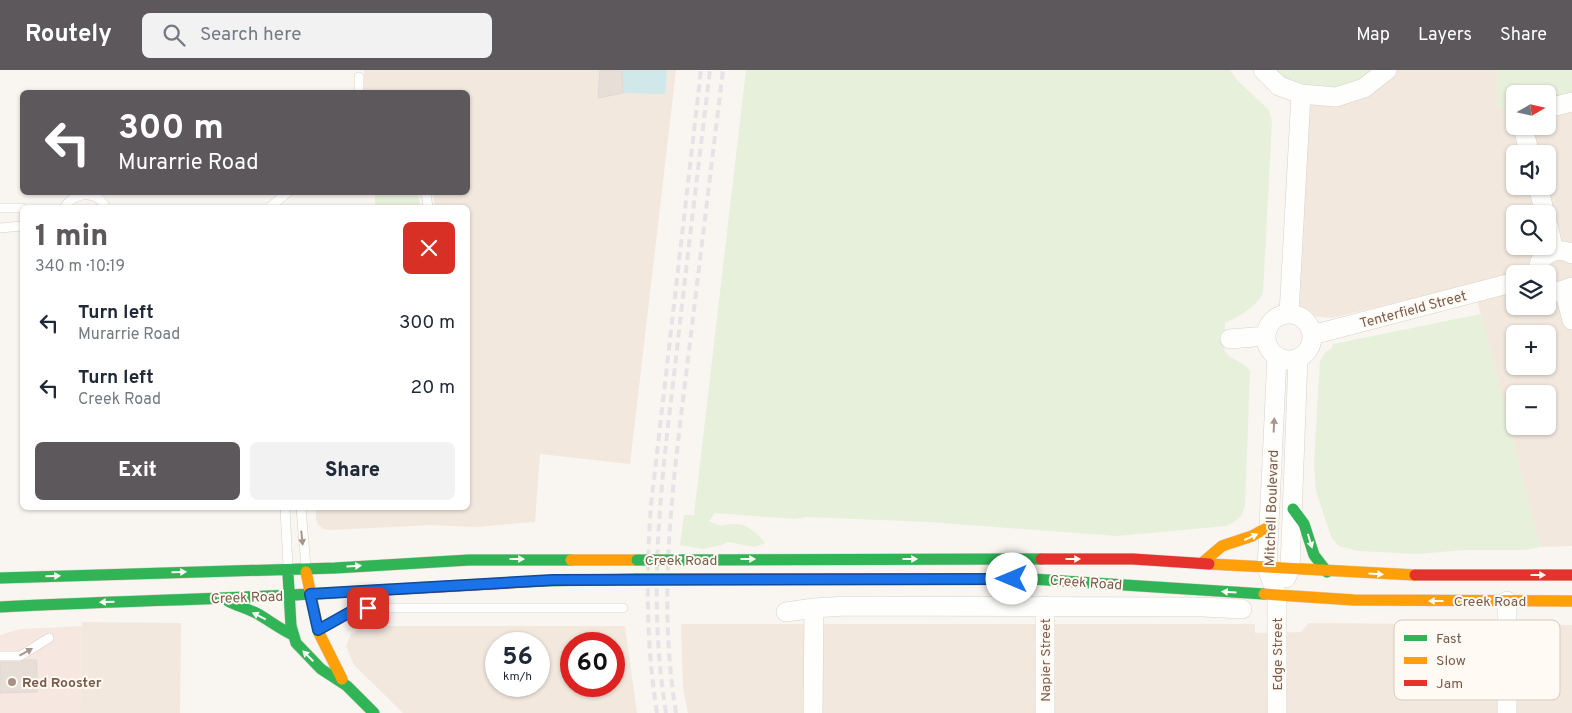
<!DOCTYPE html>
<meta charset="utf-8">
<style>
body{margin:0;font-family:Overpass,sans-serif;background:#f2f2f3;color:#1f2937;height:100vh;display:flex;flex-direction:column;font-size:19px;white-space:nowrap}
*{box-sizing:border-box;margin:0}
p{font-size:16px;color:#747a83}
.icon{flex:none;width:28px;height:28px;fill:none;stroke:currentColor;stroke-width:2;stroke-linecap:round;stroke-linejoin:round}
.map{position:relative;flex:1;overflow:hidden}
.side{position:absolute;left:20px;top:135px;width:450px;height:305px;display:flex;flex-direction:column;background:#fff;border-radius:8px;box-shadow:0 1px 4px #0004}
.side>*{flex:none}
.guide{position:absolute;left:20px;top:20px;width:450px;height:105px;border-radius:8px;box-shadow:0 1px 4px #0004;background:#5c585b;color:#fff;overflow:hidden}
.needle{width:32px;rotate:81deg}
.tools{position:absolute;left:1506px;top:15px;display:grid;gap:10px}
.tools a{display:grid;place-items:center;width:50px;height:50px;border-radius:8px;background:#fff;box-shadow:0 1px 4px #0004;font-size:25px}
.speed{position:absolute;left:485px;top:562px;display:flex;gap:10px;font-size:25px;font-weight:700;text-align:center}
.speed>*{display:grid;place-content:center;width:65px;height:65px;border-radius:50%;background:#fff;box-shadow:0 1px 4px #0004;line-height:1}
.speed small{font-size:12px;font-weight:400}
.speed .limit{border:8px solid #d22;background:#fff;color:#111}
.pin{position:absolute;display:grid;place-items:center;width:42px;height:42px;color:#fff;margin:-21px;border-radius:10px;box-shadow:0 2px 8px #0006}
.me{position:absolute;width:55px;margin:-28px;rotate:270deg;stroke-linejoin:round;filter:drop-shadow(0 0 4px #0008)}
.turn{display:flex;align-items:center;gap:18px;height:105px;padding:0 15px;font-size:22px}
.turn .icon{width:65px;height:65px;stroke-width:2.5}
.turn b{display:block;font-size:35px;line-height:42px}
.round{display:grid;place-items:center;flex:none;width:52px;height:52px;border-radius:8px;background:#f2f2f3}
.headline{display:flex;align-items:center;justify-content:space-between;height:85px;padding:0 15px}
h1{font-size:30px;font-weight:800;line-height:38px;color:#5c585b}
.action{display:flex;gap:10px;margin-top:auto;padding:10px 15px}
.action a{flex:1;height:58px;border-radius:8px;background:#5c585b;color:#fff;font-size:20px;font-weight:800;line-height:58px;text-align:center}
.action a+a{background:#f2f2f3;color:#1f2937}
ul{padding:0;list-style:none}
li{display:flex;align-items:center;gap:15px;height:65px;padding:0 15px}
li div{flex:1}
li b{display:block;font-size:19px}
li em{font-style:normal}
header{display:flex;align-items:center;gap:30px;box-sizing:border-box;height:70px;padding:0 25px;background:#5c585b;color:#fff}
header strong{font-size:24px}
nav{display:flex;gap:28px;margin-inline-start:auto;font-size:18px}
.search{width:350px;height:45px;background:#f2f2f3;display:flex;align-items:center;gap:12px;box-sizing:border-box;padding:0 18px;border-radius:8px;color:#747a83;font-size:19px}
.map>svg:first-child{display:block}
.residential{fill:#f2e8de;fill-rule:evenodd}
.commercial{fill:#f6e8e1}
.green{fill:#e7f0db}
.water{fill:#d0e8ea}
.building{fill:#e6ded7;stroke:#e2d8d2}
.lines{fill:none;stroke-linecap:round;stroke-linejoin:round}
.lane-casing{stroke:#d7d1cb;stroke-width:10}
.street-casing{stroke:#d7d1cb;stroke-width:20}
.fast-casing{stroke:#d9d2cb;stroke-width:12}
.slow-casing{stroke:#d9d2cb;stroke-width:12}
.jam-casing{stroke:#d9d2cb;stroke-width:12}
.lane{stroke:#fefefd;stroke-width:9}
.street{stroke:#fefefd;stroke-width:19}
.fast{stroke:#30b455;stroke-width:11}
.slow{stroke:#ff9f0a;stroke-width:11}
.jam{stroke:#e5322d;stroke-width:11}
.rail{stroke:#e6e3e7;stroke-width:4;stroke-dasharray:8 5;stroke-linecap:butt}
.fast-bridge-casing{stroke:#dad1cc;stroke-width:12;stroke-linecap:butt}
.fast-bridge{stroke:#30b455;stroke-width:11}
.oneway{fill:#a8958b}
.oneway2{fill:#fffaf3}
.route-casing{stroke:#114b97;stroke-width:12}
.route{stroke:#1a73e8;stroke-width:9}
.poi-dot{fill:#a69286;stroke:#fffaf3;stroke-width:2}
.labels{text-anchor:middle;stroke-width:4;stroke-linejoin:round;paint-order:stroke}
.street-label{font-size:14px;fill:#7a5c4d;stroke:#fffaf3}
.poi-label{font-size:14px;font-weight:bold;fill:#7a5c4d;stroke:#fffaf3;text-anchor:start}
.key{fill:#fffaf3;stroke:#d7cbc1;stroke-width:1}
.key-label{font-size:14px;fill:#7a5c4d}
</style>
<header>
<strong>Routely</strong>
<div class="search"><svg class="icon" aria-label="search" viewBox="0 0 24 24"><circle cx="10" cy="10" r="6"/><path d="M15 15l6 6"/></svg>Search here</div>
<nav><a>Map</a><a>Layers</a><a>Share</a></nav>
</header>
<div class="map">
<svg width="1572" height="643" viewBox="0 0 1572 643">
<rect width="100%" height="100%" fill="#f9f5f0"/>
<path class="residential" d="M 364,0 L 676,0 L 630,394 L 540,384 L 535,452 L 476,457 L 430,455 L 330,460 L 323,459 L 318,454 L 316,448 L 316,438 L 468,438 L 468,138 L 435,137 L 433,123 L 468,122 L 468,22 L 364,22 Z
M 1387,0 L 1497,0 L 1497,36 L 1515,43 L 1515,56 L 1548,56 L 1548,38 L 1572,32 L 1572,476 L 1540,477 L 1473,214 L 1332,248 L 1289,244 L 1301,24 ZM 1515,84 L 1548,84 L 1548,116 L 1515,116 ZM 1515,144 L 1548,144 L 1548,176 L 1515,176 ZM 1515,204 L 1548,204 L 1548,236 L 1515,236 ZM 1515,264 L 1548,264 L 1548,296 L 1515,296 ZM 1515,324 L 1548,324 L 1548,356 L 1515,356 Z
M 82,552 L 181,553 L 180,643 L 81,643 Z
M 1309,553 L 1572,555 L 1572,643 L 688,643 L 683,618 L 681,554 L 1255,554 L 1255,563 L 1301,562 Z
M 365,556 L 625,556 L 637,643 L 403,643 L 354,595 L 346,576 L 351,564 ZM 496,574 L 539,574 L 539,616 L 496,616 ZM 571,574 L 614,574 L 614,616 L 571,616 Z"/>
<path class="commercial" d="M 82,556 L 81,643 L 0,643 L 0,565 L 20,559 Z"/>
<path class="green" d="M 746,0 L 1230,0 L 1237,10 L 1269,40 L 1272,52 L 1263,223 C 1254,239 1241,245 1225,253 C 1225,261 1224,270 1224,278 C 1226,290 1245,291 1250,301 L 1245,436 C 1242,448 1237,451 1226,456 L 1117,466 L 929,452 L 807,447 L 795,449 L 715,443 L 709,451 C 726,459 720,454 736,454 C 746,453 760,465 765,473 L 755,477 L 728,472 L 721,475 L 703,479 L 680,475 L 684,445 L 694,445 Z
M 1263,0 L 1387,0 L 1336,27 Z
M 1497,0 L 1572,0 L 1572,32 L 1548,38 L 1548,24 L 1515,24 L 1515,43 L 1497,36 Z
M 375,123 L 417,123 L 421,137 L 375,137 Z
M 1481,244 L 1540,477 L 1525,480 L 1465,480 L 1418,484 L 1358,481 L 1339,476 L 1332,469 L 1316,421 L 1314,393 L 1320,291 L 1325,283 L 1332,278 L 1333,274 Z"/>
<path class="water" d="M 622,0 L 667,0 L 665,24 L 623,23 Z"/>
<path class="building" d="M 600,0 L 622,0 L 623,23 L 598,28 Z
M 25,590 L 37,590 L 37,622 L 0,623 L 0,592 L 20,592 Z"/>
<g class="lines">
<defs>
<path id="lane" d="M 359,22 L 359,7
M 426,122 L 428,138
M 0,138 L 22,138
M 64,138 C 74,122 96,119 106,138
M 269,138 L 288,122
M 0,158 L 22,156
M 285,438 L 288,496
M 301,438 L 306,497
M 321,559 L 352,541 L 368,538 L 623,538
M 0,586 L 20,586 L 49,568"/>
<path id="street" d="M 1263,0 L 1279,16 L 1301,24 L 1336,27 L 1364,18 L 1387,0
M 1548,38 L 1572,32
M 1526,56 L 1524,62 L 1530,84
M 1538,116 L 1545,144
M 1548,155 L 1554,181
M 1539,204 C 1534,185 1558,175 1572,184
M 1548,218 L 1558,222 L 1572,217
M 1564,220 L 1572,250
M 1289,244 L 1301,24
M1266 267a23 23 0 1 1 46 0a23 23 0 1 1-46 0Z
M 1312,265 L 1515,212
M 1230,269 L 1266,266
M 1286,508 L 1290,499 L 1298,288
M 786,542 L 814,538 L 846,536 L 1203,537 L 1242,539
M 813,643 L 814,538
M 1045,643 L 1045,536
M 1277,643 L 1277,526 L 1267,498 L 1277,286
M 1507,643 L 1507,531"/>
<path id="fast" d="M 1293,439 L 1304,454 L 1314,485 L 1327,502
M 682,490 L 1041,489
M 288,504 L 291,556 L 296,573 L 321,599 L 347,616 L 374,643
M 0,508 L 335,498 L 469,490 L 571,490
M 682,509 L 1032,509 L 1264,524
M 543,511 L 637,509
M 228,531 C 238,536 248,539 258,544 C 270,551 280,559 293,565
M 0,537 C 116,531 233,529 349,522"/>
<path id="slow" d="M 571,490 L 637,490
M 1202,493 L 1222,476 L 1252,466 L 1270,456
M 1209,494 L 1415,505
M 306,502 L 319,563 L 342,609
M 1264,524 L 1354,530 L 1572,531"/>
<path id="jam" d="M 1041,489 L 1133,489 L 1209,494
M 1415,505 L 1572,505
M 349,522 L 543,511"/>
</defs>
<use href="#lane" class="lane-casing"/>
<use href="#street" class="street-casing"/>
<use href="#fast" class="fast-casing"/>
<use href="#slow" class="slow-casing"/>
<use href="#jam" class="jam-casing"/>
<use href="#lane" class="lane"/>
<use href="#street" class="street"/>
<use href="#fast" class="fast"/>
<use href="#slow" class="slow"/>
<use href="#jam" class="jam"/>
<path class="rail" d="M 657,643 C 646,574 646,504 651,435 L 701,0
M 666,643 C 647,526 661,413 675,297 C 686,198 698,99 710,0
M 676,643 C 657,527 673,412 687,297 C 699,198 711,99 723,0"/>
<defs>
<path id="fast-bridge" d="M 637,490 L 682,490
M 637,509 L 682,509"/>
</defs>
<use href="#fast-bridge" class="fast-bridge-casing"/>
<use href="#fast-bridge" class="fast-bridge"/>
</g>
<defs><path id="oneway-solid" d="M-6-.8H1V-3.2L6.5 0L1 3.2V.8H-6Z" transform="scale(1.25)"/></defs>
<g class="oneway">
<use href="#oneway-solid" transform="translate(1274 355) rotate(-87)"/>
<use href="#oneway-solid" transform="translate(302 468) rotate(84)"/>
<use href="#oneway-solid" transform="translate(26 582) rotate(-29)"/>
</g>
<g class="oneway2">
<use href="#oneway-solid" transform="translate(1251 467) rotate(-24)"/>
<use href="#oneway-solid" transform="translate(1310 471) rotate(73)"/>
<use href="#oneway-solid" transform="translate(517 489)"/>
<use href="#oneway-solid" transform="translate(748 489)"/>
<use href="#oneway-solid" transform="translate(910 489)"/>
<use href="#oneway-solid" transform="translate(1073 489)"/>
<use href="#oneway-solid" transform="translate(354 496) rotate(-4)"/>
<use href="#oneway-solid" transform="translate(179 502) rotate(-2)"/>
<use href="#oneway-solid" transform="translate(1376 504) rotate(3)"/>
<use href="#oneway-solid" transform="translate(1538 505)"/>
<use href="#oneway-solid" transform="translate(53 506) rotate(-2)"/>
<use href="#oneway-solid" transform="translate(1229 522) rotate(-176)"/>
<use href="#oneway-solid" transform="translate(1436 531) rotate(180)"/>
<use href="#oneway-solid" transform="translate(107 532) rotate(178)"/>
<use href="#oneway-solid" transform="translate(259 546) rotate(-154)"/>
<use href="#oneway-solid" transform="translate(308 586) rotate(-135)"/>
</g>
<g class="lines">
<defs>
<path id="route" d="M 368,538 L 352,541 L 318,560 L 310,524 L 553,510 L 1012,509"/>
</defs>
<use href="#route" class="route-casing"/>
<use href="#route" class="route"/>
</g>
<circle class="poi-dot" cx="12" cy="612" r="5"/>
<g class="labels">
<g class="street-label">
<text transform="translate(1413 239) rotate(-15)" y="5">Tenterfield Street</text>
<text transform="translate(1271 438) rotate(-88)" y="5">Mitchell Boulevard</text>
<text x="681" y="495">Creek Road</text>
<text transform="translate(1086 512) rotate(4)" y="5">Creek Road</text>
<text transform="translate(247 527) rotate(-2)" y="5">Creek Road</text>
<text x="1490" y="536">Creek Road</text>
<text transform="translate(1277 584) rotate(-90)" y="5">Edge Street</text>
<text transform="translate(1045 590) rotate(-90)" y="5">Napier Street</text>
</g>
<g class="poi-label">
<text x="22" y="617">Red Rooster</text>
</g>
</g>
<rect x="1394" y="550" width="166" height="80" rx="8" class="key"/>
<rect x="1404" y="565" width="23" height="6" fill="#30b455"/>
<rect x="1404" y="587" width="23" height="7" fill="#ff9f0a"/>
<rect x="1404" y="610" width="23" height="6" fill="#e5322d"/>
<g class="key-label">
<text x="1436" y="573">Fast</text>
<text x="1436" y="595">Slow</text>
<text x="1436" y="618">Jam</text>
</g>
</svg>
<div class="tools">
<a><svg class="needle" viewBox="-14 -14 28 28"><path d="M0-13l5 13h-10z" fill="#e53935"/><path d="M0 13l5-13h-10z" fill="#747a83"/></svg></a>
<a><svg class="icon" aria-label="sound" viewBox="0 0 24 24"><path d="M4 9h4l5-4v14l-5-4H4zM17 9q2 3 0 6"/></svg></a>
<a><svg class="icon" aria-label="search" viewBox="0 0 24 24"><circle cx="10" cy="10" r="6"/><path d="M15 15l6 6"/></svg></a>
<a><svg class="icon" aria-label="layers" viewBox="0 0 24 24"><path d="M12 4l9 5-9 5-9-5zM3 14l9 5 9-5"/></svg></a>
<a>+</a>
<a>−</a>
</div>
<div class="speed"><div>56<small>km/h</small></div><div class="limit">60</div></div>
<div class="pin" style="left:368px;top:538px;background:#d93025"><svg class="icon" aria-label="arrive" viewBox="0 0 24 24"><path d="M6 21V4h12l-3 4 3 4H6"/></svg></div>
<svg class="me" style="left:1012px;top:509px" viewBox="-20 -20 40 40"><circle r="19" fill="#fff"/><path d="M0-13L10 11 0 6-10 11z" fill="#1a73e8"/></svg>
<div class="guide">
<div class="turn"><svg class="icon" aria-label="left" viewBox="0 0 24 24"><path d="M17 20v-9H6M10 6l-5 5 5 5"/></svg><div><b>300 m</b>Murarrie Road</div></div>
</div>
<section class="side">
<div class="headline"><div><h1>1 min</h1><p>340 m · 10:19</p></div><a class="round" style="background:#d93025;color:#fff"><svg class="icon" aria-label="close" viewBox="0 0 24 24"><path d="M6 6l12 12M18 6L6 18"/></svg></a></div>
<ul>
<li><svg class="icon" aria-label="left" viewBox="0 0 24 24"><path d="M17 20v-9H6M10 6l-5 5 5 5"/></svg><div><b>Turn left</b><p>Murarrie Road</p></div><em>300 m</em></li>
<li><svg class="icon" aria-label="left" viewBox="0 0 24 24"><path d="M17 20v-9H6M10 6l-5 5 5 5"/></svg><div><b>Turn left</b><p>Creek Road</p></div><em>20 m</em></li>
</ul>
<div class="action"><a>Exit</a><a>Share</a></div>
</section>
</div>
